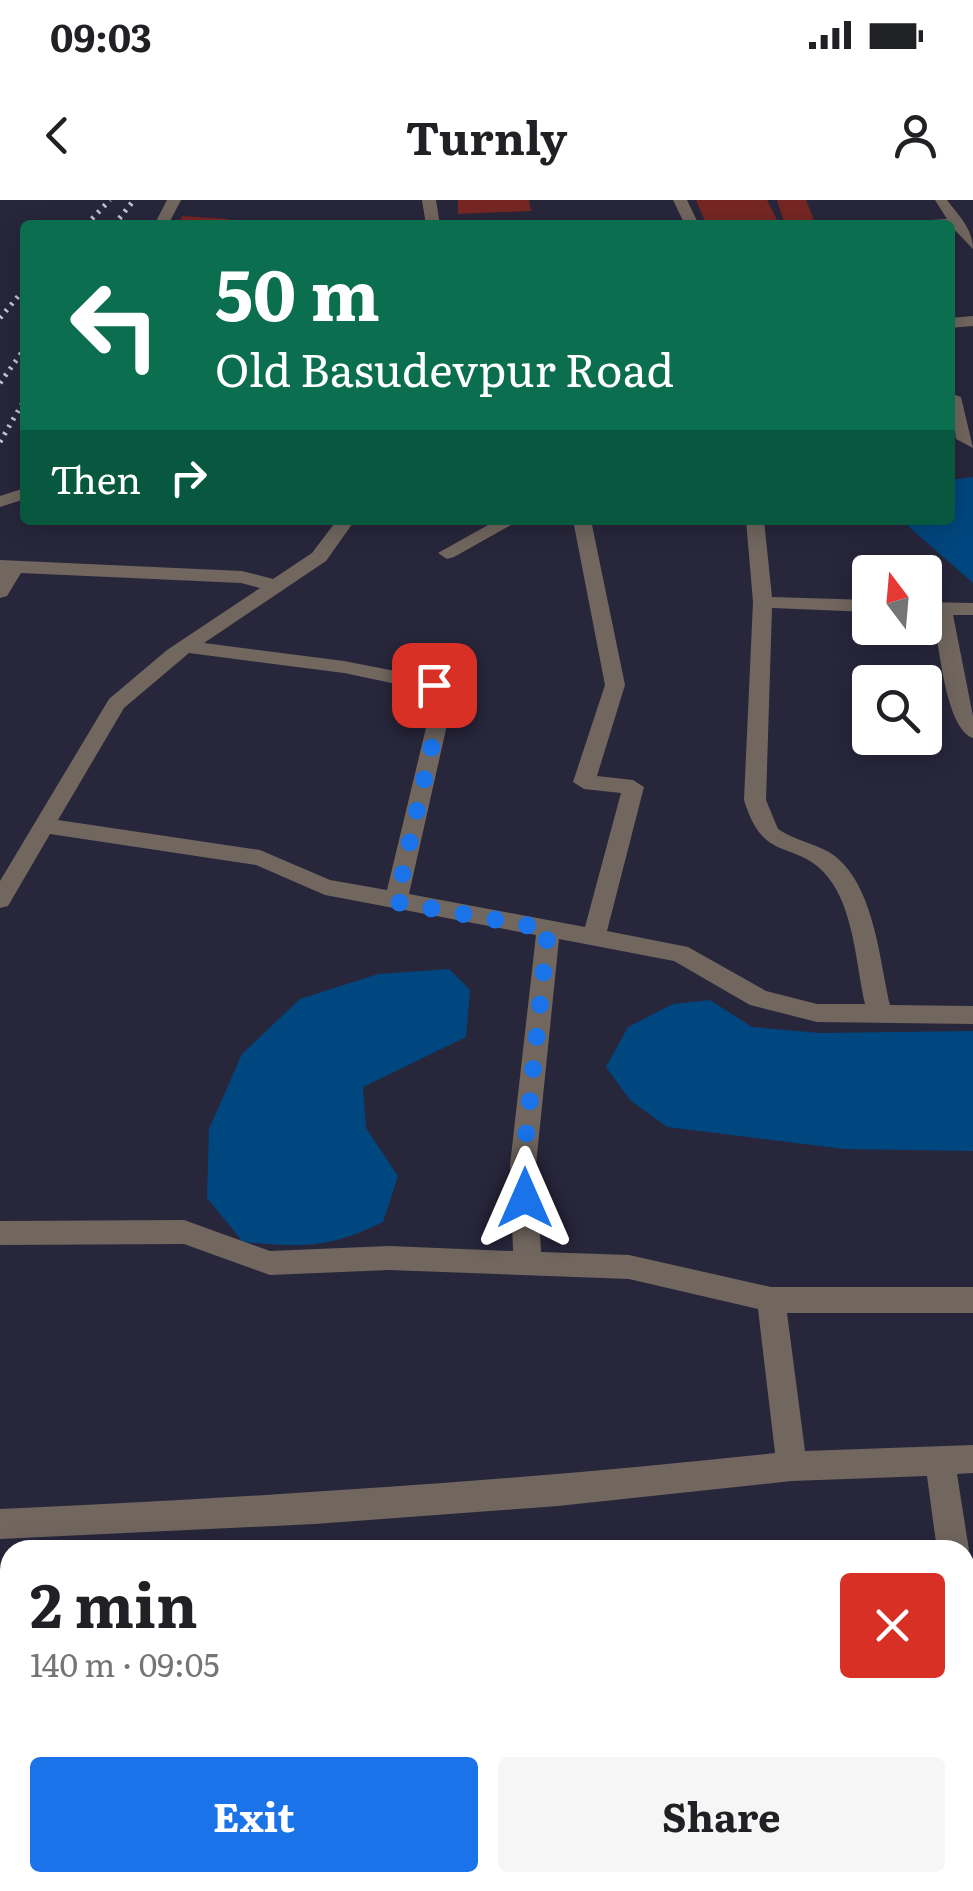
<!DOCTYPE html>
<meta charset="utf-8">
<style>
body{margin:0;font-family:Literata,serif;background:#f6f6f6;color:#202124;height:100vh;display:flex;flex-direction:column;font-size:38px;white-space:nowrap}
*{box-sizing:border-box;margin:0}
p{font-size:32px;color:#757577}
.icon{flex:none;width:55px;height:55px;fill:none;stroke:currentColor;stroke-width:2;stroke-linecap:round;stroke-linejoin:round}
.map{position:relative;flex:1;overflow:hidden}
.side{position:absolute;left:0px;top:1340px;width:975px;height:352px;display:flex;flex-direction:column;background:#fff;border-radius:30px 30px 0 0;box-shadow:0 5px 25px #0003}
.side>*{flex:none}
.guide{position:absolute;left:20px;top:20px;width:935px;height:305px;border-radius:10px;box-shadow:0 5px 25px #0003;background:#0b6e4f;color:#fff;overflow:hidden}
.needle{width:65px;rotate:344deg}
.fabs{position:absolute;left:852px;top:355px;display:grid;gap:20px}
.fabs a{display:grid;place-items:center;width:90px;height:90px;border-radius:10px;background:#fff;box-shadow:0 5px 25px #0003;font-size:50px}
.pin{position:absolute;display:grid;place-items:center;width:85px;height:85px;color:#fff;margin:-42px;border-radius:20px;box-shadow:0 5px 15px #0006}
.me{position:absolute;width:110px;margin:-55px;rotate:0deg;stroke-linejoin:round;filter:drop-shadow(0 0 8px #0008)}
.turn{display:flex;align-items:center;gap:35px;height:210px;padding:0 30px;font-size:45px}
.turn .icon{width:130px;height:130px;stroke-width:2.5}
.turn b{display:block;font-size:70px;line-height:85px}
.then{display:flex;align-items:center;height:95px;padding:0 30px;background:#0003;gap:20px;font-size:38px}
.round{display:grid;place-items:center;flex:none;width:105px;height:105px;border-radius:10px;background:#f6f6f6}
.head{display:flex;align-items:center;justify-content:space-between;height:170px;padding:0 30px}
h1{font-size:60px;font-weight:700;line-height:75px}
.action{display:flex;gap:20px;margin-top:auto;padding:20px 30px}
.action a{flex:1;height:115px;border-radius:10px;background:#1a73e8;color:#fff;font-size:40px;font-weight:700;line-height:115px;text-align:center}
.action a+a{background:#f6f6f6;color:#202124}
.status{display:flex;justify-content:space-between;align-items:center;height:70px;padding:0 50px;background:#fff;direction:ltr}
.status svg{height:28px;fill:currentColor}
header{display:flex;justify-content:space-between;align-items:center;height:130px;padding:0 30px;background:#fff;font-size:45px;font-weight:700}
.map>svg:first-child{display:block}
.water{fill:#00477f}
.building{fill:#762723}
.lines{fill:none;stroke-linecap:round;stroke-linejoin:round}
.street{fill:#71675f;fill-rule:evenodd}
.rail{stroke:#c7c5d5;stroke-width:5;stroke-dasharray:2.5 6;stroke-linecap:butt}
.route{stroke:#1a73e8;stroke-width:18;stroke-dasharray:0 32.4}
</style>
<div class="status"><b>09:03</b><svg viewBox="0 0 49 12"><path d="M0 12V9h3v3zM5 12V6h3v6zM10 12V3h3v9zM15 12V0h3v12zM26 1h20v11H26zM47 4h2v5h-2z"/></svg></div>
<header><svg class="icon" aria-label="back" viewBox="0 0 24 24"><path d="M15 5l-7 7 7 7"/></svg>Turnly<svg class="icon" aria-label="person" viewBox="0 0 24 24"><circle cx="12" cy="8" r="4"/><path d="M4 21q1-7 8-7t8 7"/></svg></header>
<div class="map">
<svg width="973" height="1691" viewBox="0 0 973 1691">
<rect width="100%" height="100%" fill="#28263b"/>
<path class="water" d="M 973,277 L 973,383 L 909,327 L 907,320 L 950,320 L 950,280 Z
M 449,769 L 470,790 L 466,837 L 363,887 L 366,928 L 398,976 L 383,1022 C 327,1049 303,1047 243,1042 L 207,998 L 209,929 L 242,854 L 300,799 L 378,774 Z
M 710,800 L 752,827 L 820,833 L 973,831 L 973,951 L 844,949 L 667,927 L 630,900 L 606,867 L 628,827 L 673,804 Z"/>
<path class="building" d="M 458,0 L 529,0 L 531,11 L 458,14 Z
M 696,0 L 767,0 L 778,22 L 706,24 Z
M 777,0 L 806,0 L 815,23 L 784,22 Z
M 182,16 L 229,19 L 225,25 L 178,25 Z"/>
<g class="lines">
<path class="street" d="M 167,0 L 181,0 L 168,25 L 154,25 Z
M 422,0 L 436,0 L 440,25 L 426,25 Z
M 673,0 L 687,0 L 699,25 L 685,25 Z
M 935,0 L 947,0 C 959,16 973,29 973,49 L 950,25 L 908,25 L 915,21 L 947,19 Z
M 973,116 L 973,126 L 950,128 L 950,118 Z
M 950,193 L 961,197 L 973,248 L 956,239 Z
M 25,288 L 25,299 L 0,307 L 0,296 Z
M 337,320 L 355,320 L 326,361 L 204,443 L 344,461 L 441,480 L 451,507 L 409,694 L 585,727 L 621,593 L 584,589 L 573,582 L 605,485 L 573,320 L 591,320 L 625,485 L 597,576 L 633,580 L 644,587 L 607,731 L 688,747 L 766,791 L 817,804 L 865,804 C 856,765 854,708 827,676 C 795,638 764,666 744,600 L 753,402 L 746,320 L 764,320 L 772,397 L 870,400 L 870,412 L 772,408 L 766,600 L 778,629 C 794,640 813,643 829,652 C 874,680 879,758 890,805 L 973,806 L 973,824 L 817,822 L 750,805 L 674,761 L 559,739 L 536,965 L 541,1052 L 629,1055 L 771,1087 L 973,1087 L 973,1113 L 787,1113 L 805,1251 L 973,1245 L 973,1273 L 957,1274 L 969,1350 L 965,1359 L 965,1350 L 937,1350 L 927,1276 L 792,1281 L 558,1306 L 315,1324 L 0,1339 L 0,1309 C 259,1297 517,1281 775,1253 L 758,1109 L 629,1079 L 389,1070 L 270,1075 L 184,1044 L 0,1045 L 0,1021 L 184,1020 L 270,1051 L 389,1046 L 513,1051 L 510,965 L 536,735 L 325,695 L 256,665 L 50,634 L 8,706 L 0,708 L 0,681 L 109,499 L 167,450 L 260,388 L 241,383 L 21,373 L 7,396 L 0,398 L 0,360 L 242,371 L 273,379 L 312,353 ZM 189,453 L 344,473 L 425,490 L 431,507 L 387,690 L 330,680 L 260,650 L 58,620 L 124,508 Z
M 497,320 L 520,320 L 454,357 L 447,359 L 438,353 Z
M 925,402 L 973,403 L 973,415 L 953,415 L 973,516 L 973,538 C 945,529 939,442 933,414 L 925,414 Z
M 965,1416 L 973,1419 L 973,1491 L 965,1487 Z
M 127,1682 L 163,1682 L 161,1691 L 125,1691 Z
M 508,1682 L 544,1682 L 544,1691 L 508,1691 Z"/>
<path class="rail" d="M 86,25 L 110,0
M 114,25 L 134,0
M 0,118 L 25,88
M 0,183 L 25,148
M 0,242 L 25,199"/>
</g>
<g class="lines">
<path class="route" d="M 434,485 L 441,506 L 396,702 L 548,729 L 523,965 L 525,998"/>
</g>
</svg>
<div class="fabs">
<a><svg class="needle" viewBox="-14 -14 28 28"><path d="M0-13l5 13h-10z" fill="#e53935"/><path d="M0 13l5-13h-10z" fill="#757577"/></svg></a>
<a><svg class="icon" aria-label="search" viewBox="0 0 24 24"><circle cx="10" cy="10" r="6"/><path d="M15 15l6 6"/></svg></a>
</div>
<div class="pin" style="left:434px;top:485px;background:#d93025"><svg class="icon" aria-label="arrive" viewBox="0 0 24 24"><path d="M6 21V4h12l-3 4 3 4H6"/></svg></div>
<svg class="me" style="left:525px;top:998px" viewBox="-20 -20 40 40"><path d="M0-17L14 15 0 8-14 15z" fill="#1a73e8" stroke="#fff" stroke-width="4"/></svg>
<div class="guide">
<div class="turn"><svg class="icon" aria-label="left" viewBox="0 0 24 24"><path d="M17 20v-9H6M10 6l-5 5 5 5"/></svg><div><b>50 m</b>Old Basudevpur Road</div></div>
<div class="then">Then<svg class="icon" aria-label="right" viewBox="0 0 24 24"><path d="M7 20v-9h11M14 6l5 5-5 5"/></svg></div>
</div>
<section class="side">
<div class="head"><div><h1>2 min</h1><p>140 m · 09:05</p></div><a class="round" style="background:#d93025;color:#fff"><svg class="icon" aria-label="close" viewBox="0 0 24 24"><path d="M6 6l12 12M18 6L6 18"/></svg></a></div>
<div class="action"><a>Exit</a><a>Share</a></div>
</section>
</div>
